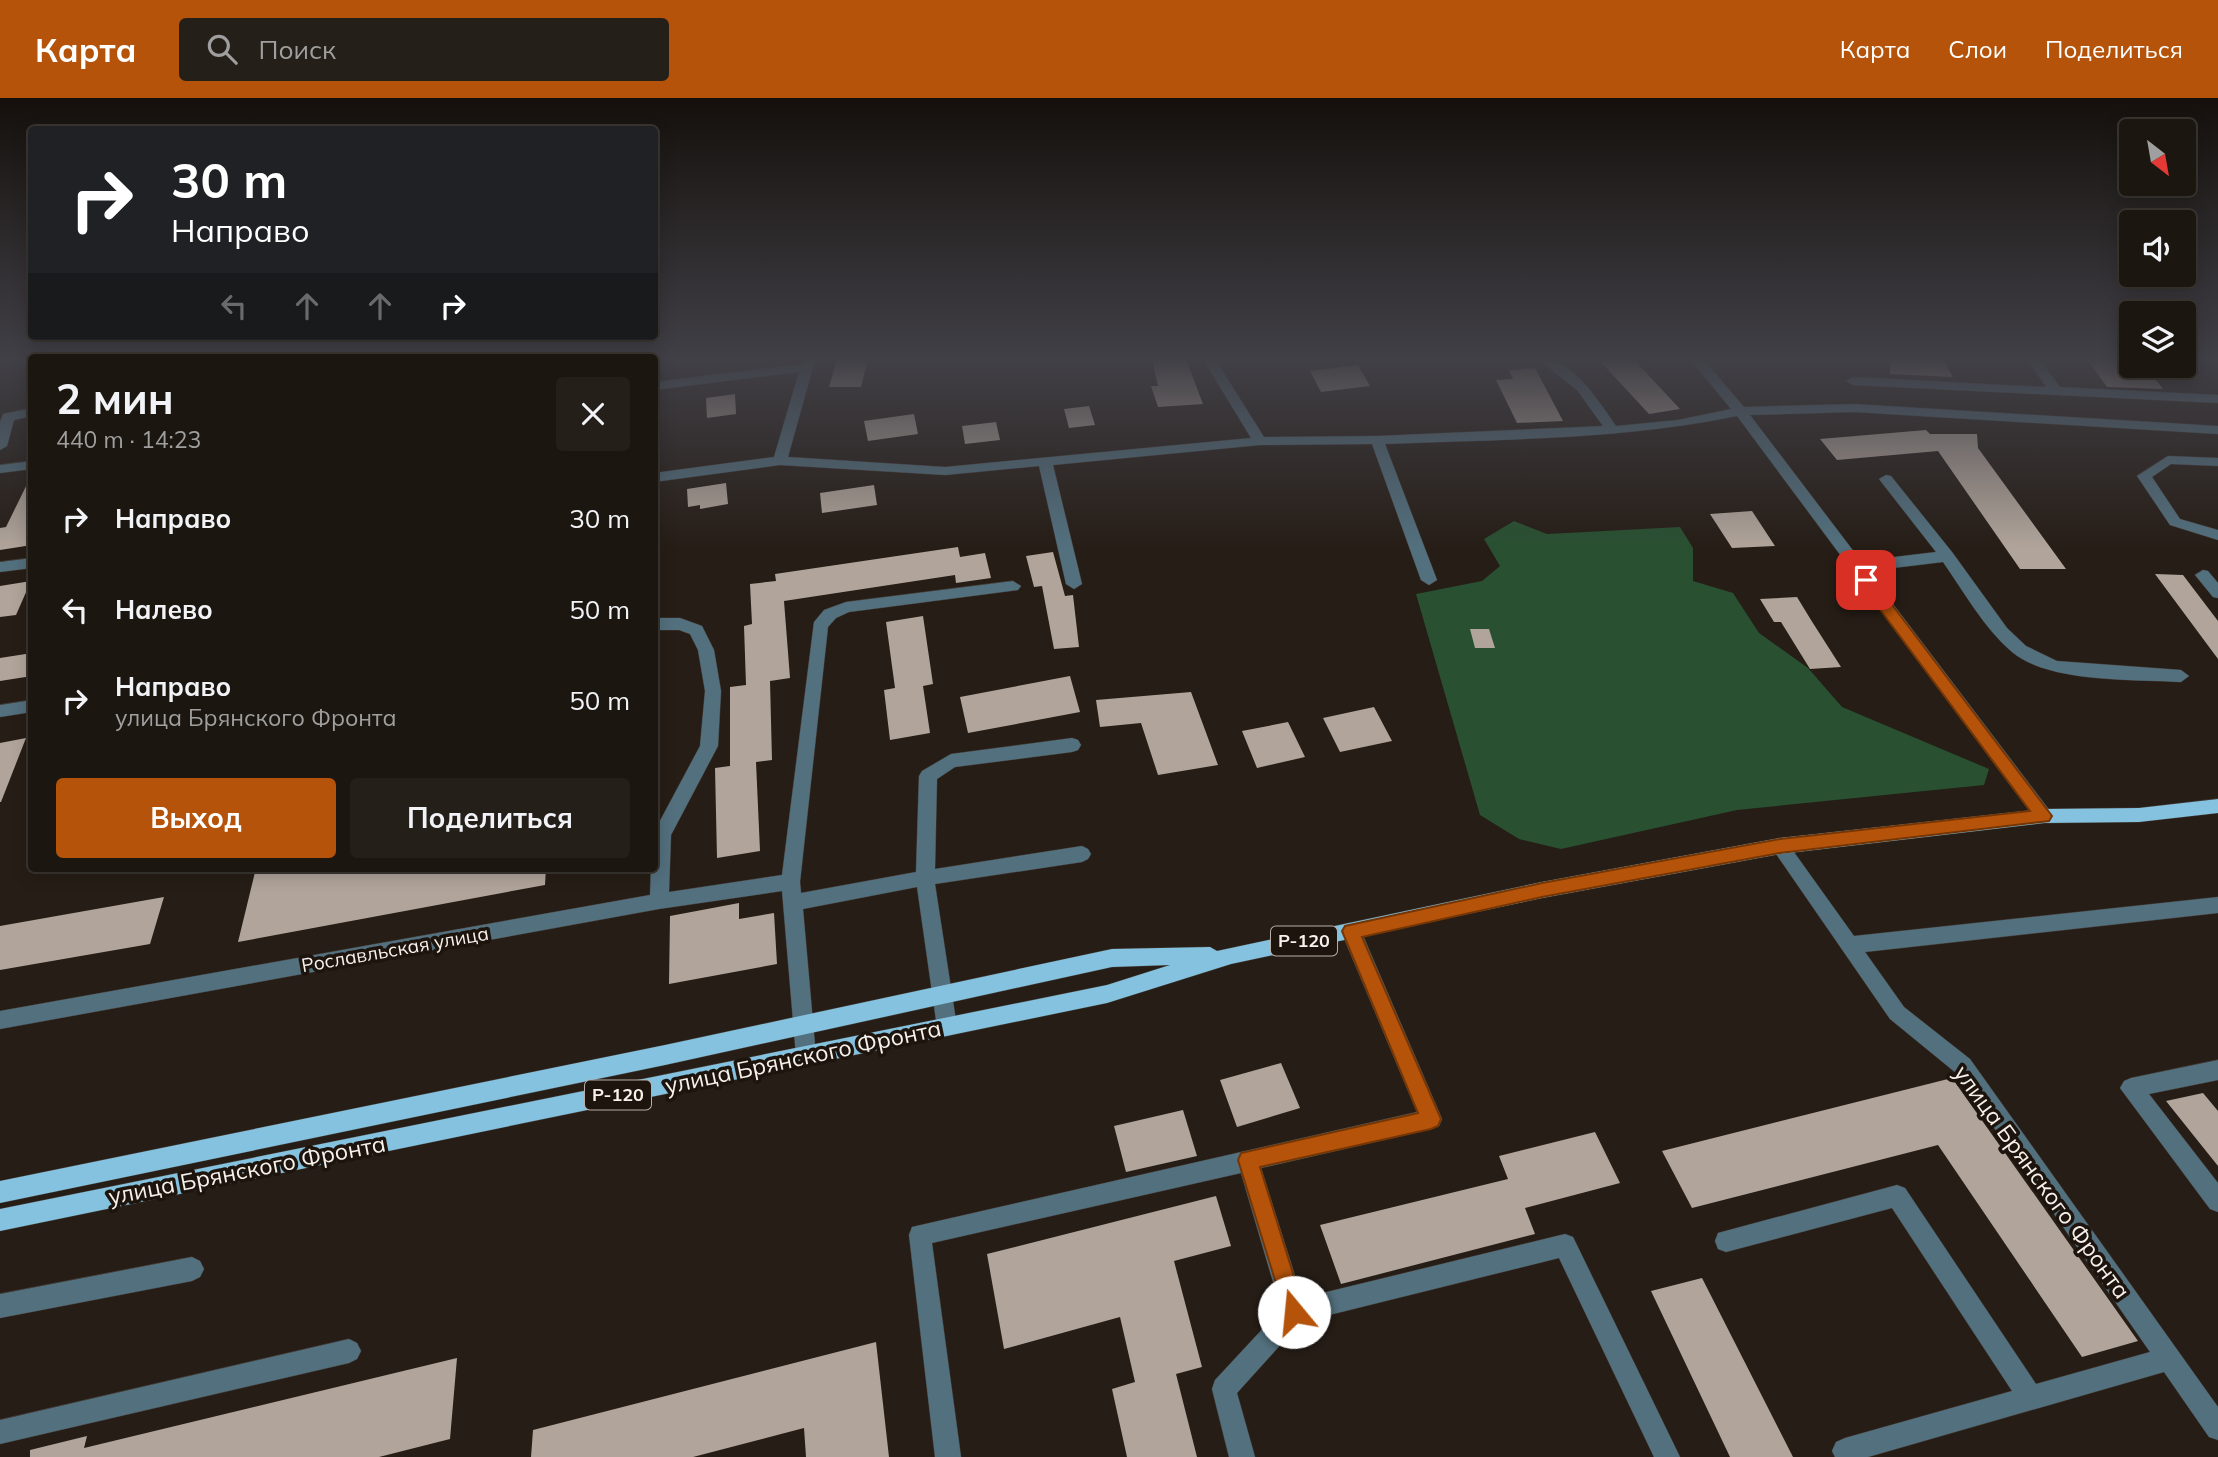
<!DOCTYPE html>
<html lang="ru">
<meta charset="utf-8">
<style>
body{margin:0;font-family:Mulish,sans-serif;background:#251f19;color:#f1f3f6;height:100vh;display:flex;flex-direction:column;font-size:26px;white-space:nowrap}
*{box-sizing:border-box;margin:0}
p{font-size:23px;color:#a09f9f}
.icon{flex:none;width:38px;height:38px;fill:none;stroke:currentColor;stroke-width:2;stroke-linecap:round;stroke-linejoin:round}
.map{position:relative;flex:1;overflow:hidden}
.side{position:absolute;left:28px;top:256px;width:630px;height:518px;display:flex;flex-direction:column;background:#1c1610;border-radius:7px;box-shadow:0 4px 18px #0003,0 0 0 2px #3a3530}
.side>*{flex:none}
.top-card{position:absolute;left:28px;top:28px;width:630px;height:214px;border-radius:7px;box-shadow:0 4px 18px #0003,0 0 0 2px #3a3530;background:#202124;color:#fff;overflow:hidden}
.needle{width:46px;rotate:149deg}
.fabs{position:absolute;left:2119px;top:21px;display:grid;gap:14px}
.fabs a{display:grid;place-items:center;width:77px;height:77px;border-radius:7px;background:#1c1610;box-shadow:0 4px 18px #0003,0 0 0 2px #3a3530;font-size:35px}
.pin{position:absolute;display:grid;place-items:center;width:60px;height:60px;color:#fff;margin:-30px;border-radius:14px;box-shadow:0 4px 10px #0006}
.me{position:absolute;width:77px;margin:-38px;rotate:343deg;stroke-linejoin:round;filter:drop-shadow(0 0 5px #0008)}
.turn{display:flex;align-items:center;gap:24px;height:147px;padding:0 28px;font-size:32px}
.turn .icon{width:91px;height:91px;stroke-width:2.5}
.turn b{display:block;font-size:49px;line-height:60px}
.lanes{display:flex;align-items:center;height:66px;padding:0 28px;background:#0003;justify-content:center;gap:35px;direction:ltr}
.lanes .off{opacity:.35}
.round{display:grid;place-items:center;flex:none;width:74px;height:74px;border-radius:7px;background:#251f19}
.summary{display:flex;align-items:center;justify-content:space-between;height:119px;padding:0 28px}
h1{font-size:42px;font-weight:700;line-height:52px}
.cta{display:flex;gap:14px;margin-top:auto;padding:14px 28px}
.cta a{flex:1;height:80px;border-radius:7px;background:#b45309;color:#fff;font-size:28px;font-weight:700;line-height:80px;text-align:center}
.cta a+a{background:#251f19;color:#f1f3f6}
ul{padding:0;list-style:none}
li{display:flex;align-items:center;gap:21px;height:91px;padding:0 28px}
li div{flex:1}
li b{display:block;font-size:26px}
li em{font-style:normal}
header{display:flex;align-items:center;gap:42px;box-sizing:border-box;height:98px;padding:0 35px;background:#b45309;color:#fff}
header strong{font-size:33px}
nav{display:flex;gap:38px;margin-inline-start:auto;font-size:24px}
.search{width:490px;height:63px;background:#251f19;display:flex;align-items:center;gap:18px;box-sizing:border-box;padding:0 24px;border-radius:7px;color:#a09f9f;font-size:26px}
.map>svg:first-child{display:block}
.green{fill:#295031}
.building{fill:#b1a59b}
.lines{fill:none;stroke-linecap:round;stroke-linejoin:round}
.minor-casing{stroke:#433b34;stroke-width:1}
.major-casing{stroke:#433b34;stroke-width:1}
.minor{fill:#53707e;fill-rule:evenodd}
.major{fill:#84c2df;fill-rule:evenodd}
.route{fill:#b45309;stroke:#753606;stroke-width:2}
.labels{text-anchor:middle;stroke-width:7;stroke-linejoin:round;paint-order:stroke}
.shield{fill:#1d140d;stroke:#b6afa8;stroke-width:2}
.shield-label{font-size:18px;font-weight:bold;fill:#f7f1eb}
.street-label{font-size:19px;fill:#f7f1eb;stroke:#1d140d}
.near-street-label{font-size:23px;fill:#f7f1eb;stroke:#1d140d}
</style>
<header>
<strong>Карта</strong>
<div class="search"><svg class="icon" aria-label="search" viewBox="0 0 24 24"><circle cx="10" cy="10" r="6"/><path d="M15 15l6 6"/></svg>Поиск</div>
<nav><a>Карта</a><a>Слои</a><a>Поделиться</a></nav>
</header>
<div class="map">
<svg width="2218" height="1359" viewBox="0 0 2218 1359">
<rect width="100%" height="100%" fill="#261d16"/>
<path class="green" d="M 1514,423 L 1547,436 L 1680,429 L 1693,450 L 1693,483 L 1733,495 L 1759,535 L 1808,570 L 1842,609 L 1989,671 L 1984,687 L 1737,712 L 1561,751 L 1519,741 L 1480,717 L 1416,496 L 1482,483 L 1500,468 L 1484,441 Z"/>
<path class="building" d="M 837,261 L 868,261 L 861,289 L 829,289 Z
M 1152,261 L 1186,261 L 1203,306 L 1158,309 L 1151,288 L 1158,288 Z
M 1598,261 L 1637,261 L 1638,266 L 1680,311 L 1649,316 Z
M 1891,261 L 1943,261 L 1953,279 L 1890,276 Z
M 2087,261 L 2132,261 L 2132,268 L 2145,268 L 2163,291 L 2107,289 Z
M 1358,267 L 1370,288 L 1321,294 L 1310,273 Z
M 1535,270 L 1563,323 L 1517,325 L 1496,282 L 1513,281 L 1509,272 Z
M 735,296 L 736,316 L 707,320 L 706,300 Z
M 1089,308 L 1095,327 L 1069,330 L 1064,311 Z
M 914,316 L 918,336 L 868,343 L 864,323 Z
M 996,324 L 1000,342 L 965,346 L 962,328 Z
M 1926,332 L 1930,336 L 1977,336 L 1978,350 L 2066,471 L 2020,471 L 1938,353 L 1837,362 L 1820,341 Z
M 32,376 L 32,447 L 0,452 L 0,430 L 6,429 Z
M 726,385 L 728,406 L 700,411 L 700,407 L 688,409 L 687,391 Z
M 874,387 L 877,407 L 822,415 L 820,395 Z
M 1752,413 L 1775,448 L 1732,450 L 1710,416 Z
M 958,449 L 960,459 L 985,455 L 991,480 L 956,485 L 955,477 L 784,503 L 790,580 L 770,583 L 772,662 L 756,664 L 760,753 L 717,760 L 715,670 L 730,668 L 730,589 L 746,587 L 744,528 L 752,526 L 750,486 L 776,483 L 775,476 Z
M 1053,454 L 1065,498 L 1073,497 L 1079,549 L 1054,551 L 1042,488 L 1034,489 L 1026,458 Z
M 2155,476 L 2183,477 L 2218,523 L 2218,561 Z
M 31,483 L 16,517 L 0,519 L 0,488 Z
M 1797,499 L 1811,522 L 1841,569 L 1810,571 L 1781,524 L 1774,524 L 1760,501 Z
M 923,518 L 933,586 L 923,588 L 930,635 L 890,642 L 884,592 L 895,590 L 886,524 Z
M 1470,531 L 1489,531 L 1495,550 L 1475,550 Z
M 32,555 L 32,578 L 0,583 L 0,560 Z
M 1070,578 L 1080,614 L 968,635 L 960,599 Z
M 1191,594 L 1218,667 L 1158,677 L 1141,625 L 1100,629 L 1096,602 Z
M 1374,609 L 1392,643 L 1340,654 L 1323,620 Z
M 1288,624 L 1305,659 L 1257,670 L 1242,633 Z
M 26,640 L 1,704 L 0,704 L 0,645 Z
M 256,770 L 546,770 L 545,787 L 238,844 Z
M 164,799 L 150,846 L 0,872 L 0,828 Z
M 739,805 L 739,821 L 774,815 L 777,866 L 669,886 L 670,818 Z
M 1281,965 L 1300,1010 L 1237,1029 L 1220,982 Z
M 1952,980 L 2138,1243 L 2082,1259 L 1938,1047 L 1692,1110 L 1662,1053 Z
M 2203,995 L 2218,1013 L 2218,1068 L 2166,1003 Z
M 1183,1012 L 1197,1058 L 1126,1074 L 1114,1028 Z
M 1595,1034 L 1620,1085 L 1525,1110 L 1535,1136 L 1341,1186 L 1320,1127 L 1508,1081 L 1499,1058 Z
M 1216,1098 L 1231,1148 L 1174,1163 L 1202,1269 L 1176,1276 L 1197,1359 L 1127,1359 L 1112,1291 L 1135,1284 L 1120,1219 L 1004,1251 L 987,1156 Z
M 1702,1180 L 1793,1359 L 1730,1359 L 1651,1193 Z
M 876,1244 L 889,1359 L 806,1359 L 804,1330 L 693,1359 L 531,1359 L 533,1332 Z
M 457,1260 L 450,1341 L 379,1359 L 30,1359 L 30,1352 L 87,1338 L 84,1350 Z"/>
<g class="lines">
<defs>
<path id="minor" d="M 806,261 L 819,261 L 813,269 L 788,359 L 945,369 L 1251,340 L 1203,261 L 1215,261 L 1264,339 L 1377,338 L 1603,328 L 1577,292 L 1538,261 C 1574,261 1597,301 1616,328 L 1678,322 L 1731,311 L 1690,261 L 1703,261 L 1744,309 L 1854,306 L 2218,328 L 2218,336 L 1854,314 L 1750,317 L 1861,463 L 1936,454 L 1879,381 L 1886,377 L 1891,378 L 1952,454 L 2007,530 L 2026,548 L 2057,563 L 2181,572 L 2189,578 L 2181,584 C 2133,581 2049,585 2012,554 C 1984,530 1964,494 1943,464 L 1868,473 L 2050,713 L 2053,718 L 2050,723 L 2044,725 L 2038,723 L 1737,318 C 1621,342 1503,341 1385,346 L 1437,482 L 1429,487 L 1421,482 L 1372,346 L 1260,347 L 1053,367 L 1082,486 L 1074,491 L 1066,486 L 1039,368 L 945,377 L 780,367 L 654,384 L 654,375 L 774,359 L 799,274 L 654,292 L 654,284 L 803,266 Z
M 2027,261 L 2039,261 L 2060,289 L 2218,297 L 2218,305 L 1853,287 L 1846,283 L 1853,279 L 2046,289 Z
M 32,310 L 32,318 L 14,322 L 7,348 L 0,352 L 0,324 L 3,316 Z
M 2168,358 L 2218,360 L 2218,368 L 2171,366 L 2152,379 L 2180,421 L 2218,432 L 2218,442 L 2170,427 L 2137,378 Z
M 32,363 L 32,371 L 0,375 L 0,367 Z
M 32,460 L 32,470 L 0,474 L 0,464 Z
M 2203,472 L 2208,473 L 2218,485 L 2218,500 L 2213,499 L 2195,477 Z
M 1013,483 L 1021,488 L 1018,492 L 849,514 L 836,520 L 828,529 L 800,784 L 801,795 L 916,774 L 919,678 L 922,673 L 951,656 L 1072,640 L 1078,642 L 1081,647 L 1078,652 L 1072,654 L 955,669 L 937,681 L 935,771 L 1082,748 L 1088,751 L 1091,756 L 1088,761 L 1082,764 L 935,786 L 957,929 L 954,936 L 947,938 L 940,936 L 937,929 L 917,789 L 803,811 L 816,958 L 813,965 L 806,968 L 799,965 L 796,958 L 782,793 L 659,811 L 0,931 L 0,913 L 650,797 L 651,770 L 654,770 L 654,734 L 700,648 L 705,593 L 698,552 L 690,536 L 679,532 L 654,532 L 654,520 L 680,520 L 702,528 L 714,552 L 721,593 L 718,648 L 671,737 L 669,794 L 782,777 L 814,524 L 824,512 L 846,504 Z
M 32,602 L 32,614 L 0,619 L 0,607 Z
M 1780,740 L 1786,743 L 1854,838 L 2218,799 L 2218,815 L 1865,854 L 1904,909 L 1970,961 L 2218,1309 L 2218,1342 L 2209,1339 L 2164,1274 L 1868,1359 L 1835,1359 L 1832,1353 L 1836,1344 L 1845,1340 L 2012,1293 L 1892,1110 L 1726,1154 L 1718,1151 L 1715,1143 L 1718,1135 L 1897,1087 L 1905,1090 L 2036,1286 L 2150,1254 L 1956,975 L 1890,921 L 1774,753 L 1771,748 L 1774,743 Z
M 1351,825 L 1358,827 L 1361,833 L 1442,1021 L 1439,1028 L 1431,1031 L 1261,1070 L 1302,1200 L 1565,1136 L 1573,1139 L 1680,1359 L 1654,1359 L 1559,1160 L 1301,1224 L 1237,1295 L 1255,1359 L 1229,1359 L 1212,1291 L 1215,1282 L 1281,1211 L 1241,1075 L 932,1145 L 961,1359 L 935,1359 L 909,1137 L 912,1129 L 1417,1014 L 1341,833 L 1344,827 Z
M 2218,962 L 2218,982 L 2149,996 L 2218,1085 L 2218,1114 L 2210,1111 L 2120,990 L 2124,983 L 2131,980 Z
M 192,1159 L 200,1163 L 204,1171 L 200,1179 L 192,1183 L 0,1220 L 0,1196 Z
M 349,1241 L 357,1245 L 361,1253 L 357,1261 L 349,1265 L 0,1346 L 0,1322 Z"/>
<path id="major" d="M 2218,701 L 2218,715 L 2139,724 L 2044,725 L 1780,756 L 1542,800 L 1231,866 L 1107,905 L 0,1133 L 0,1111 L 1107,887 L 1170,867 L 1112,869 L 665,967 L 0,1105 L 0,1083 L 665,947 L 1112,851 L 1210,849 L 1217,853 L 1542,784 L 1780,740 L 2044,711 L 2139,710 Z"/>
</defs>
<use href="#minor" class="minor-casing"/>
<use href="#major" class="major-casing"/>
<use href="#minor" class="minor"/>
<use href="#major" class="major"/>
</g>
<linearGradient id="sky" x2="0" y2="1"><stop stop-color="#15100c"/><stop offset="0.58" stop-color="#414047"/><stop offset="1" stop-color="#414047" stop-opacity="0"/></linearGradient>
<rect width="2218" height="451" fill="url(#sky)"/>
<path class="route" d="M 1866,477 L 1871,479 L 2049,714 L 2052,718 L 2049,723 L 1780,755 L 1542,799 L 1362,839 L 1441,1021 L 1438,1028 L 1431,1031 L 1260,1069 L 1305,1214 L 1302,1221 L 1294,1224 L 1287,1221 L 1238,1062 L 1241,1055 L 1418,1015 L 1342,833 L 1345,828 L 1542,785 L 1780,741 L 2030,713 L 1861,486 L 1859,482 Z"/>
<g class="labels">
<g class="shield">
<rect x="1271" y="828.5" width="66" height="29" rx="5"/>
<rect x="585" y="982.5" width="66" height="29" rx="5"/>
</g>
<g class="shield-label">
<text x="1304" y="849">Р-120</text>
<text x="618" y="1003">Р-120</text>
</g>
<g class="street-label">
<text transform="translate(395 851) rotate(-10)" y="7">Рославльская улица</text>
</g>
<g class="near-street-label">
<text transform="translate(803 959) rotate(-12)" y="8">улица Брянского Фронта</text>
<text transform="translate(247 1072) rotate(-11)" y="8">улица Брянского Фронта</text>
<text transform="translate(2042 1084) rotate(54)" y="8">улица Брянского Фронта</text>
</g>
</g>
</svg>
<div class="fabs">
<a><svg class="needle" viewBox="-14 -14 28 28"><path d="M0-13l5 13h-10z" fill="#e53935"/><path d="M0 13l5-13h-10z" fill="#a09f9f"/></svg></a>
<a><svg class="icon" aria-label="sound" viewBox="0 0 24 24"><path d="M4 9h4l5-4v14l-5-4H4zM17 9q2 3 0 6"/></svg></a>
<a><svg class="icon" aria-label="layers" viewBox="0 0 24 24"><path d="M12 4l9 5-9 5-9-5zM3 14l9 5 9-5"/></svg></a>
</div>
<div class="pin" style="left:1866px;top:482px;background:#d93025"><svg class="icon" aria-label="arrive" viewBox="0 0 24 24"><path d="M6 21V4h12l-3 4 3 4H6"/></svg></div>
<svg class="me" style="left:1294px;top:1214px" viewBox="-20 -20 40 40"><circle r="19" fill="#fff"/><path d="M0-13L10 11 0 6-10 11z" fill="#b45309"/></svg>
<div class="top-card">
<div class="turn"><svg class="icon" aria-label="right" viewBox="0 0 24 24"><path d="M7 20v-9h11M14 6l5 5-5 5"/></svg><div><b>30 m</b>Направо</div></div>
<div class="lanes"><svg class="icon off" aria-label="left" viewBox="0 0 24 24"><path d="M17 20v-9H6M10 6l-5 5 5 5"/></svg><svg class="icon off" aria-label="ahead" viewBox="0 0 24 24"><path d="M12 20V5M6 11l6-6 6 6"/></svg><svg class="icon off" aria-label="ahead" viewBox="0 0 24 24"><path d="M12 20V5M6 11l6-6 6 6"/></svg><svg class="icon" aria-label="right" viewBox="0 0 24 24"><path d="M7 20v-9h11M14 6l5 5-5 5"/></svg></div>
</div>
<section class="side">
<div class="summary"><div><h1>2 мин</h1><p>440 m · 14:23</p></div><a class="round"><svg class="icon" aria-label="close" viewBox="0 0 24 24"><path d="M6 6l12 12M18 6L6 18"/></svg></a></div>
<ul>
<li><svg class="icon" aria-label="right" viewBox="0 0 24 24"><path d="M7 20v-9h11M14 6l5 5-5 5"/></svg><div><b>Направо</b></div><em>30 m</em></li>
<li><svg class="icon" aria-label="left" viewBox="0 0 24 24"><path d="M17 20v-9H6M10 6l-5 5 5 5"/></svg><div><b>Налево</b></div><em>50 m</em></li>
<li><svg class="icon" aria-label="right" viewBox="0 0 24 24"><path d="M7 20v-9h11M14 6l5 5-5 5"/></svg><div><b>Направо</b><p>улица Брянского Фронта</p></div><em>50 m</em></li>
</ul>
<div class="cta"><a>Выход</a><a>Поделиться</a></div>
</section>
</div>
